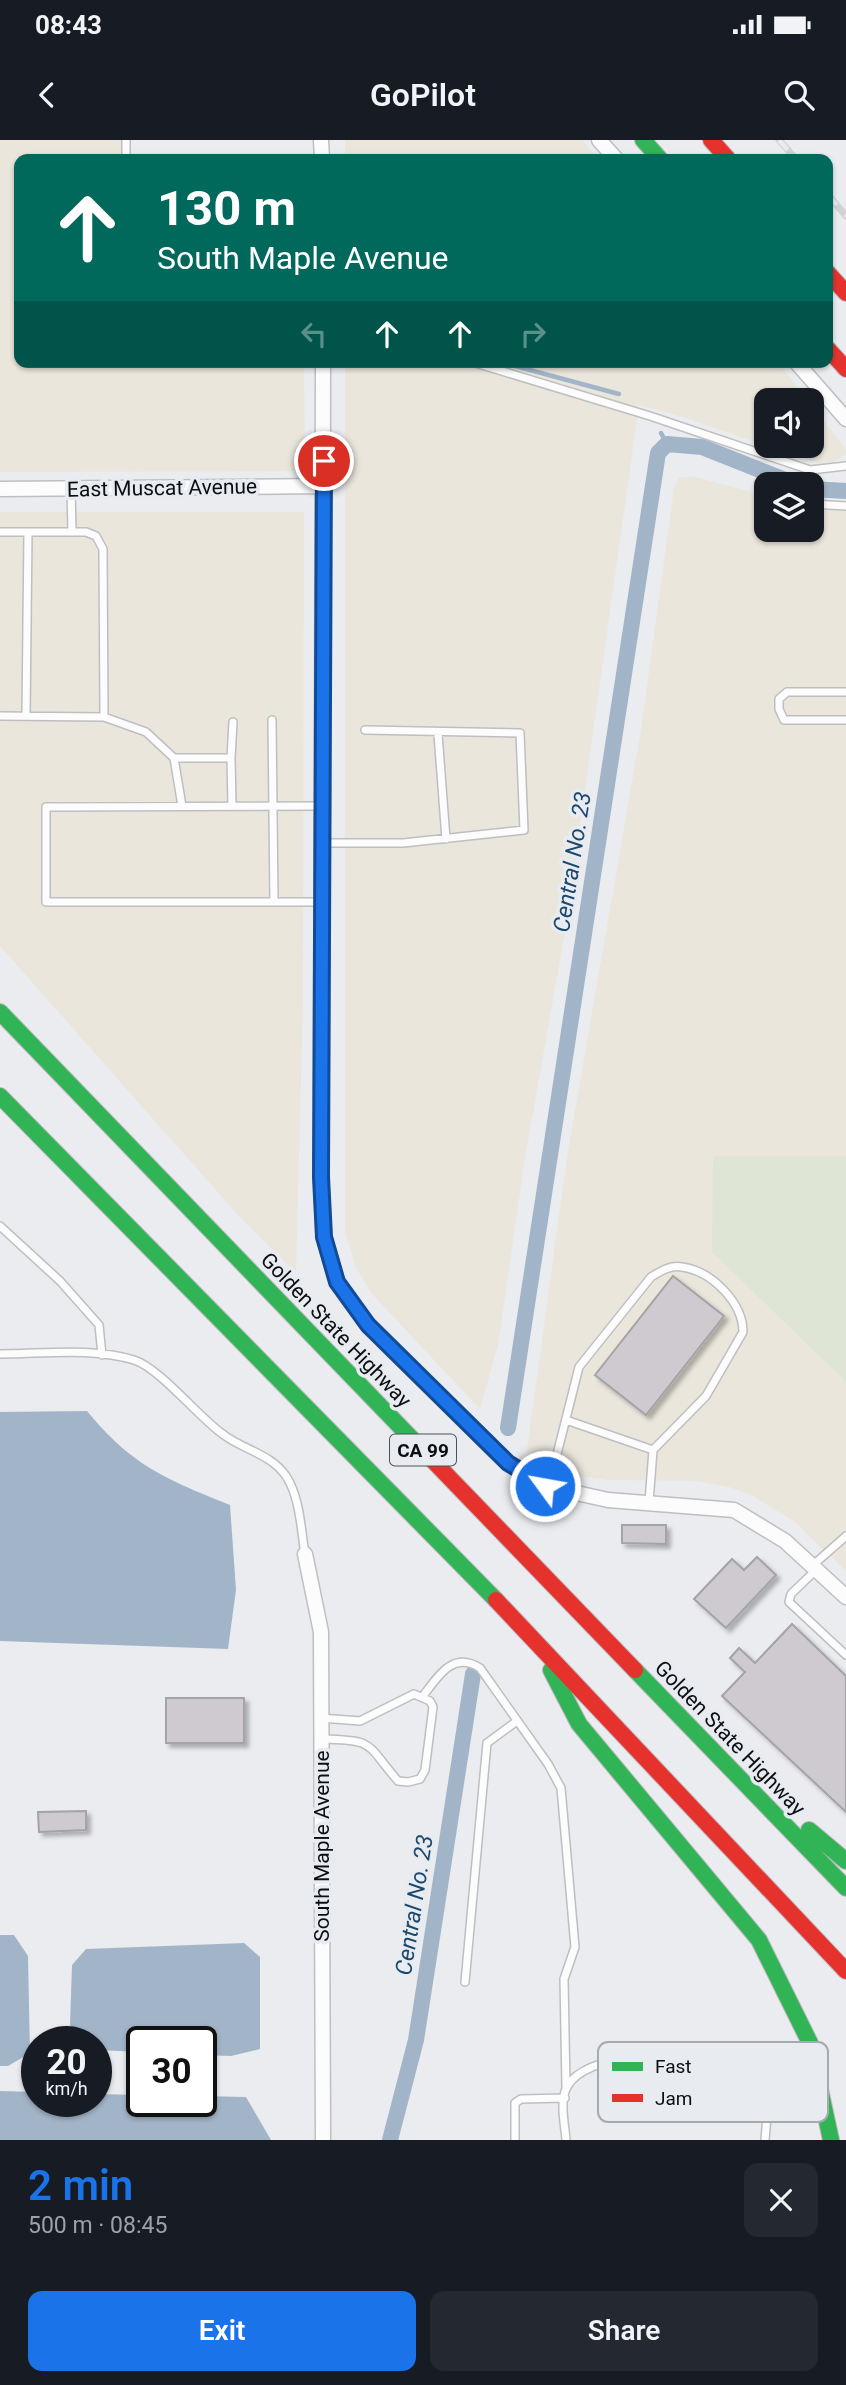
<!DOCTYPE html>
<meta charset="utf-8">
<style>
body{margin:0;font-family:Roboto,sans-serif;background:#242831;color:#f1f3f6;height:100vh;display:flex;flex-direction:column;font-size:26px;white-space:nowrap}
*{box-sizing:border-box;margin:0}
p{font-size:23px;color:#9ea1a6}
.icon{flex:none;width:38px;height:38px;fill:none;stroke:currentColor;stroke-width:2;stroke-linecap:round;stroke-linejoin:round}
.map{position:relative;height:2000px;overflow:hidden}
.panel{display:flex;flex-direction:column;background:#171b24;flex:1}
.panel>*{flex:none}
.guide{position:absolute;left:14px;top:14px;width:819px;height:214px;border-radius:14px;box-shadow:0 2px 5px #0004;background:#00695c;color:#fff;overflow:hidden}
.fabs{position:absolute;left:754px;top:248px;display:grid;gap:14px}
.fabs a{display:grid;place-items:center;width:70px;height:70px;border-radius:14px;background:#171b24;box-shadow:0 2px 5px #0004;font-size:35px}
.speed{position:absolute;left:21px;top:1886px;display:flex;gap:14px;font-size:35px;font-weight:700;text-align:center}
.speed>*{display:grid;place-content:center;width:91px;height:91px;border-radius:50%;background:#171b24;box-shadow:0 2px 5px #0004;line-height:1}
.speed small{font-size:18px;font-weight:400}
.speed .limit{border:4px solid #111;border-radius:10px;background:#fff;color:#111}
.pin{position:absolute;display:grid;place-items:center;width:60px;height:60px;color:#fff;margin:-30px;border:4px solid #fff;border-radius:50%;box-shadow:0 2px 7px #0007}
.me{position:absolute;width:77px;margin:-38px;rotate:302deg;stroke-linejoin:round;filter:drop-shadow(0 0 5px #0008)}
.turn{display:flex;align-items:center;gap:24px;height:147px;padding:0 28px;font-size:32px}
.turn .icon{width:91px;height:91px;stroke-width:2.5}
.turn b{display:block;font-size:49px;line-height:60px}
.lanes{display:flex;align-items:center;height:66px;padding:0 28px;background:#0003;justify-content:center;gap:35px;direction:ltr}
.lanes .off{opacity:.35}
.round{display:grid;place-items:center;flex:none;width:74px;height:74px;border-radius:14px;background:#242831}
.head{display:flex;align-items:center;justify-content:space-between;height:119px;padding:0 28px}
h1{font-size:42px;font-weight:600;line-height:52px;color:#1a73e8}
.button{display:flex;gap:14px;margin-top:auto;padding:14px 28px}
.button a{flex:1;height:80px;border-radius:14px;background:#1a73e8;color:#fff;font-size:28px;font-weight:600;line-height:80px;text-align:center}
.button a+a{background:#242831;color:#f1f3f6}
.status{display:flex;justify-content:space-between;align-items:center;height:49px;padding:0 35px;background:#171b24;direction:ltr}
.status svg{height:19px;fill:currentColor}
header{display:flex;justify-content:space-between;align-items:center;height:91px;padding:0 28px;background:#171b24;font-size:32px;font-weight:600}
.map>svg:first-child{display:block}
.commercial{fill:#ebe6dc}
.green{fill:#dee5d5}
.water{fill:#a2b5c8}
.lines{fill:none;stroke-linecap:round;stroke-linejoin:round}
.stream{stroke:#a2b5c8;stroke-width:4.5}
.canal{stroke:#a2b5c8;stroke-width:16}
.building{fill:#cecad0;stroke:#a4a3a5;stroke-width:2;filter:url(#shadow)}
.lane-casing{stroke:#bdbfc1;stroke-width:10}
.street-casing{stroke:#bdbfc1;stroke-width:17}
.fast-casing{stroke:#bfb8c1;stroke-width:18}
.jam-casing{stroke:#bfb8c1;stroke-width:18}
.lane{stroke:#fcfcfd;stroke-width:7}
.street{stroke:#fcfcfd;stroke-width:14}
.fast{stroke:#30b455;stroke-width:16}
.jam{stroke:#e5322d;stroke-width:16}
.rail-casing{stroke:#d2d2d4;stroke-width:7}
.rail{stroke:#e8ecf1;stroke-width:4.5;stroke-dasharray:13;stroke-linecap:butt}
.route-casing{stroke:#114b97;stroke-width:18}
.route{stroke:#1a73e8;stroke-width:12}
.labels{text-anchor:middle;stroke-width:7;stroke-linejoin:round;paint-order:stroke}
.shield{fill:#e8ecf1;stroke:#4f5154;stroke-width:2}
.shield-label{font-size:19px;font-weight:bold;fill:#0d0e10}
.street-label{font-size:21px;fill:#0d0e10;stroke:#e8ecf1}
.water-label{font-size:23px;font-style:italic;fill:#1d486d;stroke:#e8ecf1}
.key{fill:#e8ecf1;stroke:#a6a9ae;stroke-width:2}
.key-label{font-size:19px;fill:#0d0e10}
</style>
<div class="status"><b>08:43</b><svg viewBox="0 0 49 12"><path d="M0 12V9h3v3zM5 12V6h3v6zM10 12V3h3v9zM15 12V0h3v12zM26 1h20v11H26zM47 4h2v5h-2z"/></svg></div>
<header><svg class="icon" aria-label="back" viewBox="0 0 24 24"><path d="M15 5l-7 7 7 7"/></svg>GoPilot<svg class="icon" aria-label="search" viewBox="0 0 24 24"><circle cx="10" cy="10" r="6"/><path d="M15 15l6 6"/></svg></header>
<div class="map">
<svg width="846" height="2000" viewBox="0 0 846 2000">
<defs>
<filter id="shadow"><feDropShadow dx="4" dy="4" stdDeviation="2" flood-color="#0004"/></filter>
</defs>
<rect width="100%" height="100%" fill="#eaecef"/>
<path class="commercial" d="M 0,0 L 122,0 L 122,19 L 19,19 L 19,222 L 304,222 L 305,331 L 0,332 Z
M 345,0 L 582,0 L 599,19 L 345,19 Z
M 345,222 L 778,222 L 808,261 L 766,261 L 766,306 L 683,277 L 639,265 L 565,792 L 525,1018 L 498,1205 L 480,1269 L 372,1154 L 356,1128 L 345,1092 Z
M 812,265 L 846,310 L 846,314 L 834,322 L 820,324 L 768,306 L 812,306 Z
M 692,336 L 766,356 L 766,390 L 812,390 L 812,369 L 846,371 L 846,1431 L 795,1382 L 753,1356 L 729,1347 L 696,1341 L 607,1340 L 580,1336 L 559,1329 L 527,1310 L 567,1017 L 641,590 L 674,348 L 679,338 Z
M 0,372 L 304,372 L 303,861 L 296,1134 L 237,1074 L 0,806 Z"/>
<path class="green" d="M 713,1016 L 846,1016 L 846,1242 L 712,1112 Z"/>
<path class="water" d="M 87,1271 C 132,1326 166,1339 230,1365 L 236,1450 L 228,1509 L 0,1501 L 0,1272 Z
M 0,1795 L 14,1795 L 28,1816 L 30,1913 L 8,1926 L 0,1926 Z
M 244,1803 L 260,1817 L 260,1909 L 231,1916 L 201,1915 L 201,1902 L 142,1902 L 142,1912 L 96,1910 L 96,1902 L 81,1902 L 70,1885 L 72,1825 L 86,1809 Z
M 0,1951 L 37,1952 L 37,1962 L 96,1962 L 96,1954 L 142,1955 L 142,1962 L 201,1962 L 201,1956 L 246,1957 L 271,2000 L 0,2000 Z"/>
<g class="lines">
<path class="stream" d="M 500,222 L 619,254
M 661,293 L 667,304"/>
<path class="canal" d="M 812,349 L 846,351
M 508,1288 L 658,313 L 667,304 L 702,307 L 798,345
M 390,2000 L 416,1900 L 473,1534"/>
</g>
<path class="building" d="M 673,1136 L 724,1176 L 646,1275 L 595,1235 Z
M 622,1385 L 666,1385 L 666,1404 L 622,1403 Z
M 757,1417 L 776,1435 L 726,1488 L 694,1459 L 732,1419 L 744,1430 Z
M 792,1484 L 846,1536 L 846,1672 L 722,1556 L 745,1532 L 730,1518 L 739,1508 L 755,1523 Z
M 166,1558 L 244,1558 L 244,1603 L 166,1603 Z
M 86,1671 L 86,1690 L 39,1692 L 38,1672 Z"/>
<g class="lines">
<defs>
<path id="lane" d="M 126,19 L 126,0
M 472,222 L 650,276 L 810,330 L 846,326
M 71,349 L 72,392
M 812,364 L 846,366
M 0,392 L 86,392 L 96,396 L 103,409 L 104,577
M 846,552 L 787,552 L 779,559 L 779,569 L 784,580 L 846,580
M 0,576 L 104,577 L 146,592 L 174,618 L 182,666
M 26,576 L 28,392
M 272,580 L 274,762 L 321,762
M 438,594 L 446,699
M 174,618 L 231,618 L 232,666
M 231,618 L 233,582
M 322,703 L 403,703 L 524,690 L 520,593 L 365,590
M 274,762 L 46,762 L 46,667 L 322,666
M 0,1086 L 60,1141 L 99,1185 L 102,1215
M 0,1214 C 42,1214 93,1207 134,1220 C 160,1228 200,1279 224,1295 C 244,1310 271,1314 286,1336 C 300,1357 301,1390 305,1414
M 566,1280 L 653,1310
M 545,1345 L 554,1326 L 579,1227 L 651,1137 C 661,1131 670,1125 682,1127 C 712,1131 743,1163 743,1192 L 706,1256 L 653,1310 L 649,1362
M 812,1426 L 846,1396
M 816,1430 L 791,1454 L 789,1462 L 846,1515
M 423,1556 C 439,1535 453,1511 480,1528 L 548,1624 L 561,1648 L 575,1807 L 564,1839 L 566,1947
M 321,1578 L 360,1581 L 414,1554 L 430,1561 L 433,1567 L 425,1630 L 420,1639 L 408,1642 L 398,1641 C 365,1603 376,1600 322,1599
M 465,1842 L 487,1603 L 517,1581
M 515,2000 L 515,1963 L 521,1959 L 565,1958
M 566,2000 C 565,1985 559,1961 567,1947 C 586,1910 693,1911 730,1914 C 740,1914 750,1920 760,1924 L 769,1952 L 765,2000"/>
<path id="street" d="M 321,0 L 322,19
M 599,0 L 616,19
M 323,222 L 321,1037 L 324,1097 L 337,1142 L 368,1185 L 508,1323 L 545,1346 L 608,1360 L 734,1370 L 785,1401 L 846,1457
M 796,222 L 846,279
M 0,349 L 324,346
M 305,1414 L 321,1492 L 323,2000"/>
<path id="fast" d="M 643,0 L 660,19
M 0,872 L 415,1302
M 0,956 L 496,1460
M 551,1530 L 579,1584 L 759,1800 L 810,1903 L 831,2000
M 635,1530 L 846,1748
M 809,1690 L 846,1721"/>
<path id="jam" d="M 711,0 L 728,19
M 828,133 L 846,153
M 828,209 L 846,229
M 415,1302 L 635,1530
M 496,1460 L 846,1831"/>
</defs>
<use href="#lane" class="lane-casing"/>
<use href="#street" class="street-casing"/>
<use href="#fast" class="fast-casing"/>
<use href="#jam" class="jam-casing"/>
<use href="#lane" class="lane"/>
<use href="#street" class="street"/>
<use href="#fast" class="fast"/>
<use href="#jam" class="jam"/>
<defs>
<path id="rail" d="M 779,0 L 796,19
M 828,55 L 846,76"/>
</defs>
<use href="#rail" class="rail-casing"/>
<use href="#rail" class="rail"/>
</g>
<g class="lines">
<defs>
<path id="route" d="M 324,321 L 321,1037 L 324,1097 L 337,1142 L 368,1185 L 508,1323 L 545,1346"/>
</defs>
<use href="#route" class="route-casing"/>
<use href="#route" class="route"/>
</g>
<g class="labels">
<rect class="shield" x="390" y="1294.5" width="66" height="31" rx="5"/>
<g class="shield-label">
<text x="423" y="1317">CA 99</text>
</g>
<g class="street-label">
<text transform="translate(162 348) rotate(-1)" y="7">East Muscat Avenue</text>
<text transform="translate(336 1190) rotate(46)" y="7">Golden State Highway</text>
<text transform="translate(730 1598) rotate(46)" y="7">Golden State Highway</text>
<text transform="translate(322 1706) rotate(-90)" y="7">South Maple Avenue</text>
</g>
<g class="water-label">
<text transform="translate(572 722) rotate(-81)" y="8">Central No. 23</text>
<text transform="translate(414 1765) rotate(-81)" y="8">Central No. 23</text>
</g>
</g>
<rect x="598" y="1902" width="230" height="80" rx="10" class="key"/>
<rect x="612" y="1922" width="31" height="9" fill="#30b455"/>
<rect x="612" y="1954" width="31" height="8" fill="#e5322d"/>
<g class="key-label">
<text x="655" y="1933">Fast</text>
<text x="655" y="1965">Jam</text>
</g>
</svg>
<div class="fabs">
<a><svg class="icon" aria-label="sound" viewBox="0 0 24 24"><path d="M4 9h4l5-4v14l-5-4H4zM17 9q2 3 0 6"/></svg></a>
<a><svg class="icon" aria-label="layers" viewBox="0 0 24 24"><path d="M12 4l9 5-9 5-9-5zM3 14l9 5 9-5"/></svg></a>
</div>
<div class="speed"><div>20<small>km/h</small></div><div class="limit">30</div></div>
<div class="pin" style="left:324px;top:321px;background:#d93025"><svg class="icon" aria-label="arrive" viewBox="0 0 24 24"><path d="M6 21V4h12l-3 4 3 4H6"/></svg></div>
<svg class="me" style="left:545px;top:1346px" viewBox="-20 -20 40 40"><circle r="17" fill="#1a73e8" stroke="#fff" stroke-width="3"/><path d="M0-11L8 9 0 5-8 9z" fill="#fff"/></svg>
<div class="guide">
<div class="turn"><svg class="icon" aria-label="ahead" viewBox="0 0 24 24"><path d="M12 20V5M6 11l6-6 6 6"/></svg><div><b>130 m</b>South Maple Avenue</div></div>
<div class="lanes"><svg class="icon off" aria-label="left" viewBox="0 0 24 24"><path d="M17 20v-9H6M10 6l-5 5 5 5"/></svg><svg class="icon" aria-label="ahead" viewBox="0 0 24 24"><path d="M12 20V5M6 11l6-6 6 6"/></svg><svg class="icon" aria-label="ahead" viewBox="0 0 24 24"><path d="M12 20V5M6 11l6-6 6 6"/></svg><svg class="icon off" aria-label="right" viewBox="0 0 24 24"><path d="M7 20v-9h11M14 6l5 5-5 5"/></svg></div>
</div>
</div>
<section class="panel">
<div class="head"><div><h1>2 min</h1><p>500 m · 08:45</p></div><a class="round"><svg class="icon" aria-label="close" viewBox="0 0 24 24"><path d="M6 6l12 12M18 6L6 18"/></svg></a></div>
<div class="button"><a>Exit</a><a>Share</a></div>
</section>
